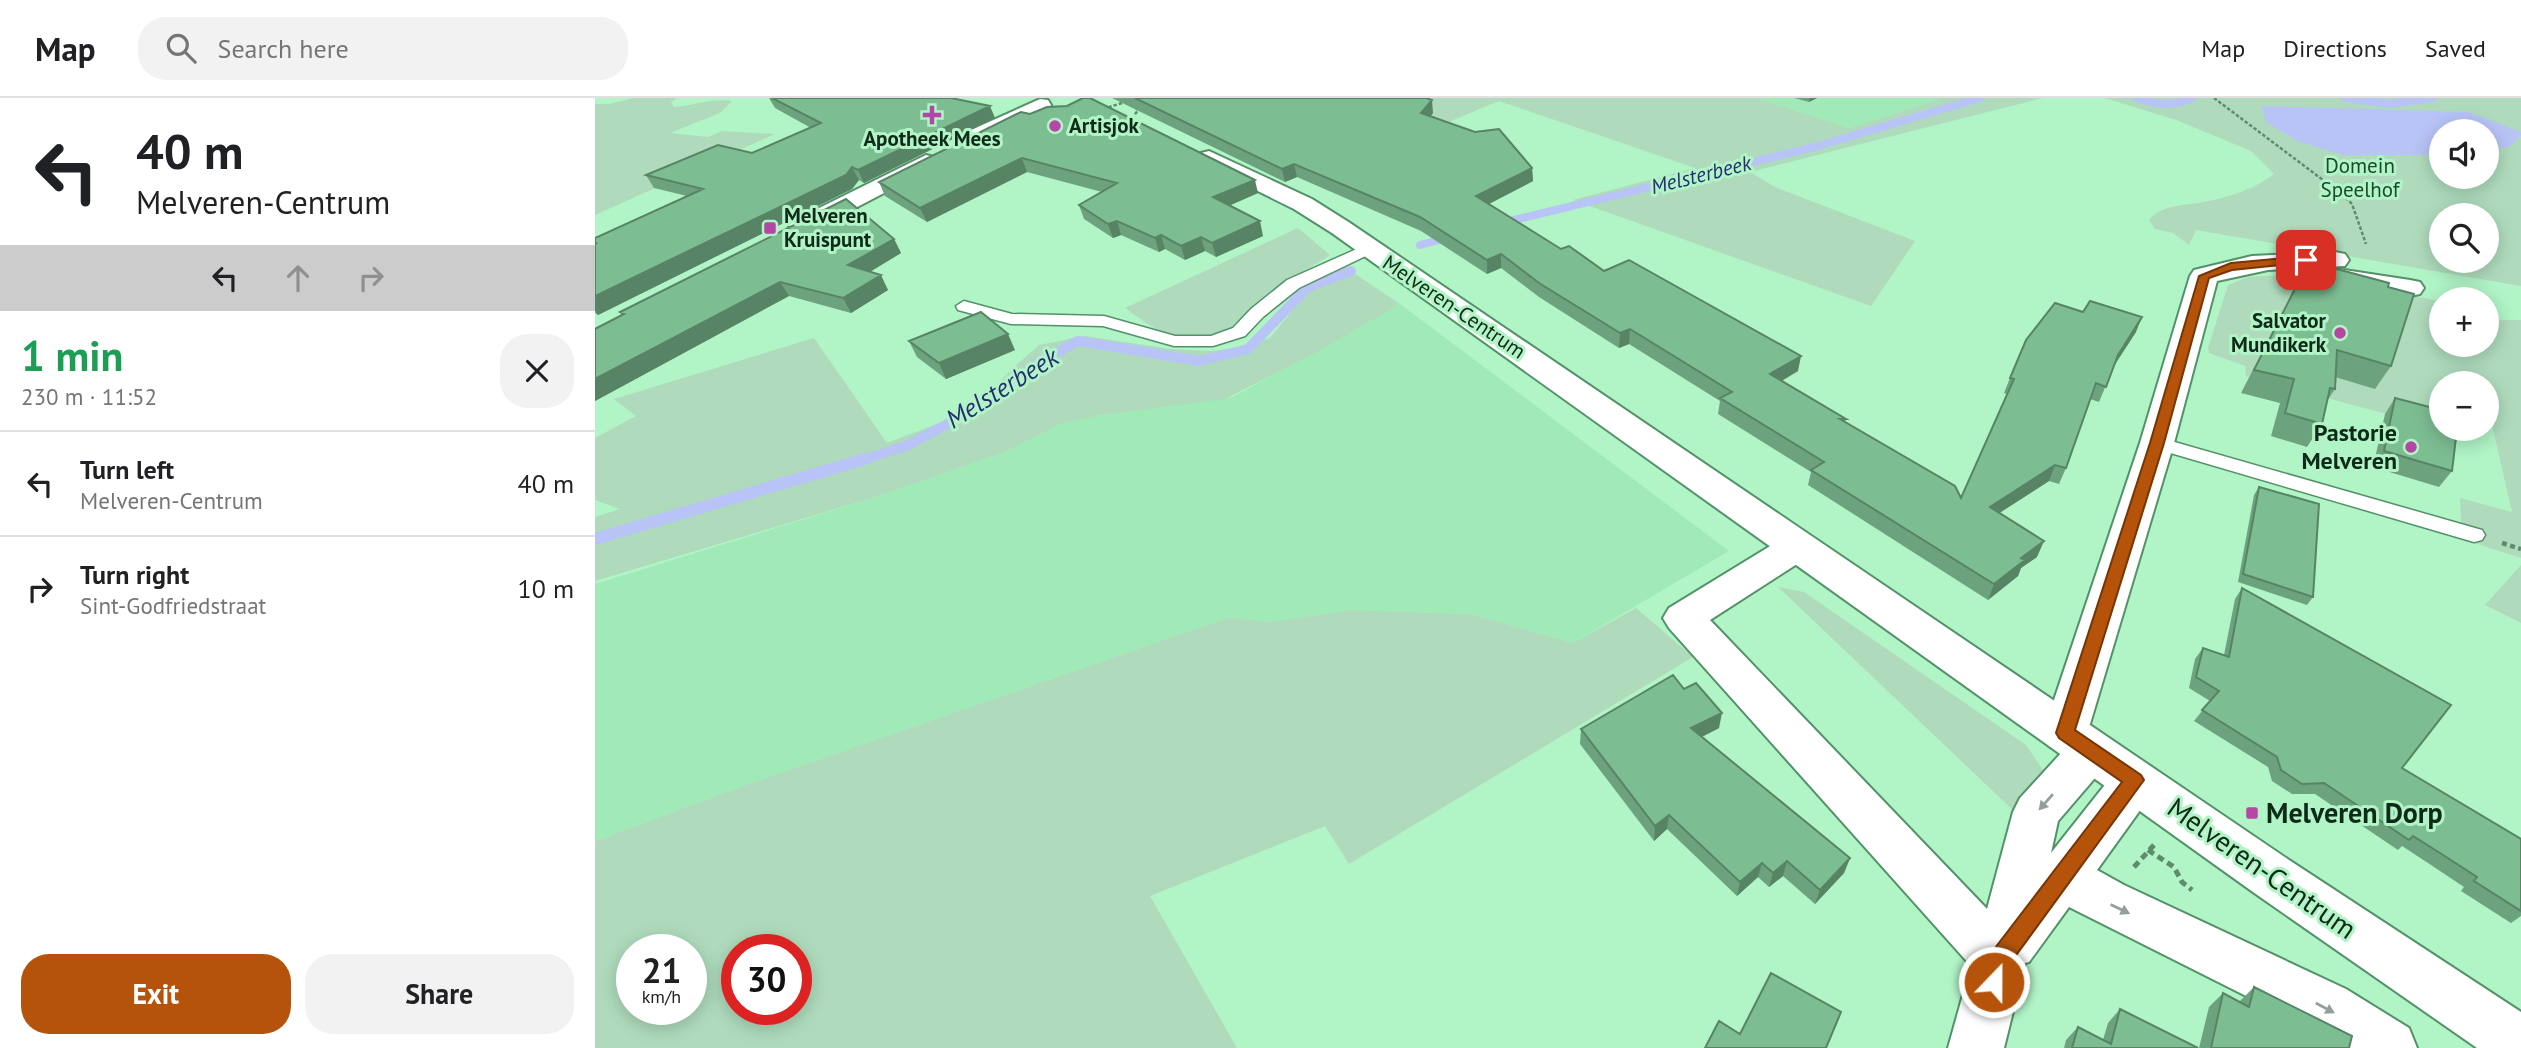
<!DOCTYPE html>
<meta charset="utf-8">
<style>
body{margin:0;font-family:"PT Sans",sans-serif;background:#f2f2f2;color:#202124;height:100vh;display:flex;flex-direction:column;font-size:26px;white-space:nowrap}
*{box-sizing:border-box;margin:0}
p{font-size:23px;color:#757577}
.icon{flex:none;width:38px;height:38px;fill:none;stroke:currentColor;stroke-width:2;stroke-linecap:round;stroke-linejoin:round}
.map{position:relative;flex:1;overflow:hidden}
.panel{display:flex;flex-direction:column;background:#fff;width:595px}
.panel>*{flex:none}
.top-card{background:#fff;color:#202124;overflow:hidden}
.controls{position:absolute;left:1834px;top:21px;display:grid;gap:14px}
.controls a{display:grid;place-items:center;width:70px;height:70px;border-radius:50%;background:#fff;box-shadow:0 4px 18px #0003;font-size:35px}
.speed{position:absolute;left:21px;top:836px;display:flex;gap:14px;font-size:35px;font-weight:700;text-align:center}
.speed>*{display:grid;place-content:center;width:91px;height:91px;border-radius:50%;background:#fff;box-shadow:0 4px 18px #0003;line-height:1}
.speed small{font-size:18px;font-weight:400}
.speed .limit{border:10px solid #d22;background:#fff;color:#111}
.pin{position:absolute;display:grid;place-items:center;width:60px;height:60px;color:#fff;margin:-30px;border-radius:14px;box-shadow:0 4px 10px #0006}
.me{position:absolute;width:77px;margin:-38px;rotate:22deg;stroke-linejoin:round;filter:drop-shadow(0 0 5px #0008)}
.turn{display:flex;align-items:center;gap:24px;height:147px;padding:0 21px;font-size:32px}
.turn .icon{width:91px;height:91px;stroke-width:2.5}
.turn b{display:block;font-size:49px;line-height:60px}
.lanes{display:flex;align-items:center;height:66px;padding:0 21px;background:#0003;justify-content:center;gap:35px;direction:ltr}
.lanes .off{opacity:.35}
.round{display:grid;place-items:center;flex:none;width:74px;height:74px;border-radius:28px;background:#f2f2f2}
.headline{display:flex;align-items:center;justify-content:space-between;height:119px;padding:0 21px}
h1{font-size:42px;font-weight:600;line-height:52px;color:#1e9e55}
.cta{display:flex;gap:14px;margin-top:auto;padding:14px 21px}
.cta a{flex:1;height:80px;border-radius:28px;background:#b45309;color:#fff;font-size:28px;font-weight:600;line-height:80px;text-align:center}
.cta a+a{background:#f2f2f2;color:#202124}
ul{padding:0;list-style:none}
li{display:flex;align-items:center;gap:21px;height:105px;padding:0 21px;border-top:2px solid #e0e0e0}
li div{flex:1}
li b{display:block;font-size:26px}
li em{font-style:normal}
header{display:flex;align-items:center;gap:42px;box-sizing:border-box;height:98px;padding:0 35px;background:#fff;border-bottom:2px solid #e0e0e0}
header strong{font-size:33px}
nav{display:flex;gap:38px;margin-inline-start:auto;font-size:24px}
.search{width:490px;height:63px;background:#f2f2f2;display:flex;align-items:center;gap:18px;box-sizing:border-box;padding:0 24px;border-radius:28px;color:#757577;font-size:26px}
main{display:flex;flex:1;min-height:0}
.map>svg:first-child{display:block}
.built{fill:#a0eab8}
.green{fill:#afdbbc;fill-rule:evenodd}
.water{fill:#b8c4f6}
.lines{fill:none;stroke-linecap:round;stroke-linejoin:round}
.stream-far2{stroke:#b8c4f6;stroke-width:8}
.stream-far1{stroke:#b8c4f6;stroke-width:10}
.stream{stroke:#b8c4f6;stroke-width:12}
.lane-casing{stroke:#539269;stroke-width:3}
.street-casing{stroke:#539269;stroke-width:4}
.secondary-casing{stroke:#539269;stroke-width:4}
.path-far2{stroke:#5e8c6d;stroke-width:2.5;stroke-dasharray:3.5 2;stroke-linecap:butt}
.path-far1{stroke:#5e8c6d;stroke-width:4.5;stroke-dasharray:5 3.5;stroke-linecap:butt}
.path{stroke:#5e8c6d;stroke-width:5;stroke-dasharray:7 4.5;stroke-linecap:butt}
.lane{fill:#fff;fill-rule:evenodd}
.street{fill:#fff;fill-rule:evenodd}
.secondary{fill:#fff;fill-rule:evenodd}
.wall{fill:#6ca37e}
.shaded-wall{fill:#588466}
.building{fill:#7dbd92;stroke:#588466;stroke-width:2}
.oneway{fill:#939f98}
.route{fill:#b45309;stroke:#753606;stroke-width:2}
.poi-dot{fill:#b546a4;stroke:#b1f4c6;stroke-width:2.5}
.labels{text-anchor:middle;stroke-width:6;stroke-linejoin:round;paint-order:stroke}
.far-poi-label{font-size:21px;font-weight:bold;fill:#0f2a19;stroke:#b1f4c6;text-anchor:start}
.far-park-label{font-size:21px;fill:#1a4a2d;stroke:#b1f4c6}
.far-water-label{font-size:21px;font-style:italic;fill:#262d73;stroke:#b1f4c6}
.far-street-label{font-size:21px;fill:#0f2a19;stroke:#b1f4c6}
.poi-label{font-size:24px;font-weight:bold;fill:#0f2a19;stroke:#b1f4c6;text-anchor:end}
.water-label{font-size:26px;font-style:italic;fill:#262d73;stroke:#b1f4c6}
.near-poi-label{font-size:28px;font-weight:bold;fill:#0f2a19;stroke:#b1f4c6;text-anchor:start}
.near-street-label{font-size:28px;fill:#0f2a19;stroke:#b1f4c6}
</style>
<header>
<strong>Map</strong>
<div class="search"><svg class="icon" aria-label="search" viewBox="0 0 24 24"><circle cx="10" cy="10" r="6"/><path d="M15 15l6 6"/></svg>Search here</div>
<nav><a>Map</a><a>Directions</a><a>Saved</a></nav>
</header>
<main>
<section class="panel">
<div class="top-card">
<div class="turn"><svg class="icon" aria-label="left" viewBox="0 0 24 24"><path d="M17 20v-9H6M10 6l-5 5 5 5"/></svg><div><b>40 m</b>Melveren-Centrum</div></div>
<div class="lanes"><svg class="icon" aria-label="left" viewBox="0 0 24 24"><path d="M17 20v-9H6M10 6l-5 5 5 5"/></svg><svg class="icon off" aria-label="ahead" viewBox="0 0 24 24"><path d="M12 20V5M6 11l6-6 6 6"/></svg><svg class="icon off" aria-label="right" viewBox="0 0 24 24"><path d="M7 20v-9h11M14 6l5 5-5 5"/></svg></div>
</div>
<div class="headline"><div><h1>1 min</h1><p>230 m · 11:52</p></div><a class="round"><svg class="icon" aria-label="close" viewBox="0 0 24 24"><path d="M6 6l12 12M18 6L6 18"/></svg></a></div>
<ul>
<li><svg class="icon" aria-label="left" viewBox="0 0 24 24"><path d="M17 20v-9H6M10 6l-5 5 5 5"/></svg><div><b>Turn left</b><p>Melveren-Centrum</p></div><em>40 m</em></li>
<li><svg class="icon" aria-label="right" viewBox="0 0 24 24"><path d="M7 20v-9h11M14 6l5 5-5 5"/></svg><div><b>Turn right</b><p>Sint-Godfriedstraat</p></div><em>10 m</em></li>
</ul>
<div class="cta"><a>Exit</a><a>Share</a></div>
</section>
<div class="map">
<svg width="1926" height="950" viewBox="0 0 1926 950">
<rect width="100%" height="100%" fill="#b1f4c6"/>
<path class="built" d="M 1162,0 L 1347,0 L 1254,30 Z
M 805,206 L 1134,453 L 978,545 L 876,516 L 756,512 L 673,524 L 635,519 L 156,685 L 0,743 L 0,486 L 284,398 L 410,354 L 464,326 L 507,317 L 638,299 Z"/>
<path class="green" d="M 39,0 L 83,0 L 76,4 L 79,9 C 102,8 110,0 137,3 L 125,15 L 75,35 L 113,39 L 127,33 L 180,36 L 0,117 L 0,6 L 14,6 Z
M 736,0 L 1162,0 L 1254,30 L 1347,0 L 1448,0 L 1155,74 L 1180,89 L 1320,143 L 1276,208 L 978,102 L 1100,70 L 904,3 L 844,28 Z
M 1510,0 L 1926,0 L 1926,188 L 1601,132 L 1594,147 L 1578,135 L 1560,131 L 1554,122 C 1568,105 1594,108 1614,103 C 1637,98 1661,90 1679,76 L 1656,53 L 1584,23 ZM 1846,33 L 1892,33 L 1892,79 L 1846,79 ZM 1846,117 L 1892,117 L 1892,163 L 1846,163 Z
M 703,130 L 735,157 C 722,166 707,173 694,183 C 661,209 620,258 571,236 C 557,230 543,219 530,210 Z
M 747,167 L 805,206 L 713,259 L 630,301 L 507,317 L 465,326 L 410,354 L 284,398 L 0,483 L 0,419 L 25,411 L 0,402 L 0,340 L 41,318 L 19,301 L 219,240 L 292,345 L 363,318 L 391,299 L 417,271 L 444,247 L 490,238 L 576,251 L 615,253 L 644,250 L 675,240 L 697,213 L 708,189 Z
M 1665,178 L 1696,178 L 1846,203 L 1846,247 L 1892,247 L 1892,222 L 1926,222 L 1926,460 L 1867,441 L 1865,400 L 1917,414 L 1897,327 L 1883,341 L 1651,278 L 1650,268 L 1614,255 L 1613,250 L 1633,187 L 1653,179 ZM 1846,285 L 1892,285 L 1892,331 L 1846,331 Z
M 1926,467 L 1926,525 L 1890,507 Z
M 1183,489 L 1209,494 L 1431,647 L 1448,672 L 1421,715 Z
M 1041,510 L 1098,559 L 754,766 L 730,728 L 555,798 L 642,950 L 0,950 L 0,743 L 156,685 L 635,519 L 673,524 L 756,512 L 876,516 L 978,545 ZM 37,852 L 96,852 L 96,912 L 37,912 ZM 142,852 L 201,852 L 201,912 L 142,912 Z"/>
<path class="water" d="M 1666,8 L 1874,14 L 1926,34 L 1926,37 L 1916,48 L 1892,53 L 1892,33 L 1846,33 L 1846,57 L 1748,57 L 1702,43 L 1671,24 Z"/>
<g class="lines">
<path class="stream-far2" d="M 1542,0 C 1561,7 1578,9 1597,0
M 1751,0 L 1794,6 L 1838,0
M 903,126 L 1223,48 L 1385,0
M 825,147 L 855,139"/>
<path class="stream-far1" d="M 264,363 L 311,348 L 396,303 L 444,264 L 483,243 L 604,263 L 653,251 L 713,189 L 756,173"/>
<path class="stream" d="M 0,441 L 270,361"/>
<defs>
<path id="lane" d="M 773,146 L 779,148 L 781,151 L 779,154 L 704,190 L 668,219 L 650,238 L 618,248 L 579,248 L 508,228 L 416,226 L 363,212 L 361,208 L 369,203 L 417,216 L 509,218 L 580,238 L 616,238 L 638,230 L 656,211 L 692,182 Z
M 1562,339 L 1887,432 L 1890,437 L 1887,442 L 1879,444 L 1555,349 L 1552,345 L 1555,341 Z"/>
<path id="street" d="M 1740,154 L 1750,156 L 1754,162 L 1750,168 L 1673,172 L 1622,183 L 1579,345 L 1492,636 L 1496,634 L 1512,640 L 1519,653 L 1512,666 L 1463,723 L 1456,755 L 1524,669 L 1540,663 L 1556,669 L 1563,683 L 1556,697 L 1502,772 L 1529,787 L 1751,891 L 1814,930 L 1822,950 L 1744,950 L 1713,929 L 1474,809 L 1434,864 L 1430,865 L 1409,950 L 1353,950 L 1376,868 L 1074,530 L 1068,520 L 1074,510 L 1190,439 L 1203,435 L 1216,439 L 1222,448 L 1216,457 L 1115,522 L 1392,811 L 1418,714 L 1425,700 L 1468,653 L 1454,648 L 1448,635 L 1545,345 L 1595,178 L 1599,172 L 1657,158 Z
M 1743,171 L 1815,182 L 1825,184 L 1829,190 L 1825,196 L 1815,198 L 1733,185 L 1729,179 L 1733,173 Z"/>
<path id="secondary" d="M 445,1 L 453,2 L 456,7 L 453,12 L 392,42 L 376,42 L 373,37 L 376,32 Z
M 614,53 L 717,101 L 755,125 L 1694,762 L 1926,914 L 1926,950 L 1882,950 L 1658,794 L 737,135 L 699,111 L 606,65 L 602,60 L 606,55 Z
M 331,57 L 339,59 L 343,64 L 339,69 L 216,133 L 207,136 L 198,133 L 194,128 L 198,123 Z"/>
</defs>
<use href="#lane" class="lane-casing"/>
<use href="#street" class="street-casing"/>
<use href="#secondary" class="secondary-casing"/>
<path class="path-far2" d="M 1619,0 L 1748,97 L 1757,106 L 1771,146
M 508,11 L 530,4
M 532,22 L 536,22 L 543,12 L 541,10"/>
<path class="path-far1" d="M 1907,445 L 1926,451"/>
<path class="path" d="M 1553,752 L 1579,769 L 1587,784 L 1597,792
M 1539,769 L 1559,747"/>
<use href="#lane" class="lane"/>
<use href="#street" class="street"/>
<use href="#secondary" class="secondary"/>
</g>
<path class="wall" d="M 174,0 L 356,0 L 400,20 L 269,85 L 264,82 L 257,91 L 3,217 L 0,215 L 0,140 L 92,98 L 59,90 L 51,77 L 157,55 L 216,30 L 180,10 Z
M 517,0 L 831,0 L 838,15 L 835,18 L 937,70 L 938,83 L 894,106 L 966,151 L 1203,273 L 1187,283 L 1251,321 L 1250,324 L 1366,400 L 1412,296 L 1409,295 L 1415,280 L 1541,234 L 1519,268 L 1504,304 L 1495,301 L 1471,370 L 1464,386 L 1454,383 L 1404,415 L 1442,459 L 1426,470 L 1423,478 L 1393,502 L 1213,387 L 1216,374 L 1123,316 L 1125,303 L 1034,246 L 1024,250 L 944,199 L 906,170 L 892,176 L 826,133 L 702,79 L 690,84 Z
M 1199,0 L 1222,0 L 1214,4 Z
M 426,14 L 663,95 L 634,108 L 668,138 L 621,159 L 610,153 L 590,162 L 570,151 L 564,154 L 526,137 L 518,140 L 489,121 L 484,107 L 507,94 L 432,74 L 332,124 L 290,98 L 284,84 Z
M 299,141 L 306,155 L 275,174 L 293,192 L 256,215 L 194,198 L 0,303 L 0,231 L 27,217 L 25,214 Z
M 1712,167 L 1793,189 L 1796,268 L 1780,291 L 1740,279 L 1740,291 L 1732,303 L 1727,326 L 1712,349 L 1676,338 L 1685,305 L 1646,295 Z
M 314,243 L 420,252 L 351,281 L 322,259 Z
M 1800,300 L 1857,373 L 1844,389 L 1778,369 L 1790,316 Z
M 1664,389 L 1718,499 L 1712,507 L 1643,484 L 1659,397 Z
M 1647,490 L 1807,670 L 1926,741 L 1926,818 L 1916,825 L 1866,793 L 1869,789 L 1833,765 L 1807,748 L 1803,752 L 1720,696 L 1697,696 L 1677,683 L 1673,669 L 1599,623 L 1615,603 L 1594,590 L 1600,561 L 1608,550 L 1629,557 L 1640,501 Z
M 1089,591 L 1124,630 L 1107,639 L 1255,760 L 1249,775 L 1220,806 L 1188,778 L 1174,789 L 1163,779 L 1142,798 L 1072,731 L 1059,743 L 985,646 L 986,631 Z
M 1659,889 L 1754,950 L 1604,950 L 1614,909 L 1628,895 L 1644,904 Z
M 1525,911 L 1603,950 L 1469,950 L 1471,942 L 1483,929 L 1508,942 L 1513,925 Z"/>
<path class="shaded-wall" d="M 1215,0 L 1222,0 L 1214,4 Z
M 837,2 L 838,15 L 828,28 L 826,15 Z
M 395,8 L 400,20 L 269,85 L 263,72 Z
M 427,60 L 432,74 L 332,124 L 325,110 Z
M 699,66 L 702,79 L 690,84 L 687,71 Z
M 257,69 L 264,82 L 257,91 L 3,217 L 0,212 L 0,198 Z
M 937,70 L 938,83 L 882,112 L 881,98 Z
M 660,82 L 663,95 L 621,113 L 618,99 Z
M 522,123 L 526,137 L 518,140 L 513,126 Z
M 665,123 L 668,138 L 621,159 L 617,145 Z
M 566,137 L 570,151 L 564,154 L 560,140 Z
M 606,139 L 610,153 L 590,162 L 586,148 Z
M 299,141 L 306,155 L 261,182 L 253,167 Z
M 906,156 L 906,170 L 892,176 L 892,162 Z
M 286,177 L 293,192 L 256,215 L 248,200 Z
M 185,184 L 194,198 L 0,303 L 0,281 Z
M 1547,219 L 1541,234 L 1516,272 L 1523,257 Z
M 1035,231 L 1034,246 L 1024,250 L 1025,235 Z
M 413,236 L 420,252 L 351,281 L 344,265 Z
M 1206,258 L 1203,273 L 1172,291 L 1175,276 Z
M 1460,367 L 1454,383 L 1389,425 L 1395,409 Z
M 1449,443 L 1442,459 L 1426,470 L 1423,478 L 1393,502 L 1399,486 L 1426,460 Z
M 1127,615 L 1124,630 L 1094,645 L 1096,630 Z
M 1074,717 L 1072,731 L 1059,743 L 1060,728 Z
M 1255,760 L 1249,775 L 1220,806 L 1225,792 Z
M 1192,763 L 1188,778 L 1174,789 L 1178,775 Z
M 1167,765 L 1163,779 L 1142,798 L 1145,784 Z"/>
<path class="building" d="M 177,0 L 356,0 L 395,8 L 263,72 L 257,69 L 251,77 L 0,198 L 0,146 L 2,145 L 0,145 L 0,140 L 108,91 L 51,77 L 123,47 L 157,55 L 226,25 Z
M 488,0 L 495,0 L 660,82 L 618,99 L 665,123 L 617,145 L 606,139 L 586,148 L 566,137 L 560,140 L 522,123 L 513,126 L 484,107 L 522,85 L 427,60 L 325,110 L 284,84 L 426,14 L 435,16 L 452,9 L 472,8 Z
M 540,0 L 831,0 L 837,2 L 826,15 L 880,34 L 904,31 L 937,70 L 881,98 L 966,151 L 974,148 L 1009,173 L 1034,162 L 1206,258 L 1175,276 L 1251,321 L 1245,321 L 1360,388 L 1366,400 L 1419,281 L 1415,280 L 1431,242 L 1460,205 L 1488,214 L 1495,203 L 1547,219 L 1523,257 L 1511,289 L 1501,285 L 1471,370 L 1460,367 L 1395,409 L 1449,443 L 1426,460 L 1430,462 L 1399,486 L 1216,372 L 1229,364 L 1125,300 L 1137,294 L 1035,231 L 1025,235 L 944,185 L 906,156 L 892,162 L 825,119 L 699,66 L 687,71 Z
M 251,101 L 299,141 L 253,167 L 286,177 L 248,200 L 185,184 L 0,281 L 0,231 L 29,216 L 25,214 Z
M 1712,167 L 1736,174 L 1738,170 L 1794,185 L 1793,189 L 1819,196 L 1796,268 L 1742,252 L 1740,291 L 1735,290 L 1727,326 L 1690,315 L 1699,281 L 1659,272 Z
M 386,214 L 413,236 L 344,265 L 314,243 Z
M 1800,300 L 1846,312 L 1846,331 L 1862,331 L 1857,373 L 1789,353 Z
M 1664,389 L 1724,406 L 1718,499 L 1648,476 Z
M 1647,490 L 1856,607 L 1807,670 L 1926,741 L 1926,813 L 1879,783 L 1882,779 L 1845,755 L 1818,738 L 1814,742 L 1729,685 L 1707,686 L 1686,672 L 1682,659 L 1607,612 L 1624,593 L 1601,579 L 1608,550 L 1634,559 Z
M 1078,577 L 1089,591 L 1101,585 L 1127,615 L 1096,630 L 1255,760 L 1225,792 L 1192,763 L 1178,775 L 1167,765 L 1145,784 L 1074,717 L 1060,728 L 986,631 Z
M 1176,875 L 1246,914 L 1231,950 L 1110,950 L 1124,923 L 1145,936 Z
M 1659,889 L 1757,938 L 1754,950 L 1616,950 L 1628,895 L 1654,909 Z
M 1525,911 L 1603,950 L 1477,950 L 1483,929 L 1516,946 Z"/>
<defs><path id="oneway-solid" d="M-6-.8H1V-3.2L6.5 0L1 3.2V.8H-6Z" transform="scale(1.75)"/></defs>
<g class="oneway">
<use href="#oneway-solid" transform="translate(1451 704) rotate(131)"/>
<use href="#oneway-solid" transform="translate(1525 811) rotate(26)"/>
<use href="#oneway-solid" transform="translate(1730 910) rotate(28)"/>
</g>
<path class="route" d="M 1711,158 L 1717,162 L 1715,164 L 1637,172 L 1614,180 L 1569,345 L 1480,632 L 1546,677 L 1549,682 L 1414,867 L 1407,891 L 1399,895 L 1391,891 L 1388,884 L 1397,854 L 1527,684 L 1464,640 L 1461,635 L 1555,345 L 1604,178 L 1636,165 Z"/>
<g class="poi-dot">
<path d="M333.5 6.5h7v7h7v7h-7v7h-7v-7h-7v-7h7z"/>
<circle cx="460" cy="28" r="7"/>
<rect x="168" y="123" width="14" height="14" rx="3.5"/>
<circle cx="1745" cy="235" r="7"/>
<circle cx="1816" cy="349" r="7"/>
<rect x="1650" y="708" width="14" height="14" rx="3.5"/>
</g>
<g class="labels">
<g class="far-poi-label">
<text x="474" y="35">Artisjok</text>
<text x="337" y="48" text-anchor="middle">Apotheek Mees</text>
<text x="189" y="125">Melveren<tspan x="189" dy="24">Kruispunt</tspan></text>
<text x="1731" y="230" text-anchor="end">Salvator<tspan x="1731" dy="24">Mundikerk</tspan></text>
</g>
<g class="far-park-label">
<text x="1765" y="75">Domein<tspan x="1765" dy="24">Speelhof</tspan></text>
</g>
<g class="far-water-label">
<text transform="translate(1106 77) rotate(-14)" y="7">Melsterbeek</text>
</g>
<g class="far-street-label">
<text transform="translate(859 209) rotate(34)" y="7">Melveren-Centrum</text>
</g>
<g class="poi-label">
<text x="1802" y="343">Pastorie<tspan x="1802" dy="28">Melveren</tspan></text>
</g>
<g class="water-label">
<text transform="translate(407 290) rotate(-32)" y="9">Melsterbeek</text>
</g>
<g class="near-poi-label">
<text x="1671" y="725">Melveren Dorp</text>
</g>
<g class="near-street-label">
<text transform="translate(1667 770) rotate(35)" y="10">Melveren-Centrum</text>
</g>
</g>
</svg>
<div class="controls">
<a><svg class="icon" aria-label="sound" viewBox="0 0 24 24"><path d="M4 9h4l5-4v14l-5-4H4zM17 9q2 3 0 6"/></svg></a>
<a><svg class="icon" aria-label="search" viewBox="0 0 24 24"><circle cx="10" cy="10" r="6"/><path d="M15 15l6 6"/></svg></a>
<a>+</a>
<a>−</a>
</div>
<div class="speed"><div>21<small>km/h</small></div><div class="limit">30</div></div>
<div class="pin" style="left:1711px;top:162px;background:#d93025"><svg class="icon" aria-label="arrive" viewBox="0 0 24 24"><path d="M6 21V4h12l-3 4 3 4H6"/></svg></div>
<svg class="me" style="left:1399px;top:884px" viewBox="-20 -20 40 40"><circle r="17" fill="#b45309" stroke="#fff" stroke-width="3"/><path d="M0-11L8 9 0 5-8 9z" fill="#fff"/></svg>
</div>
</main>
